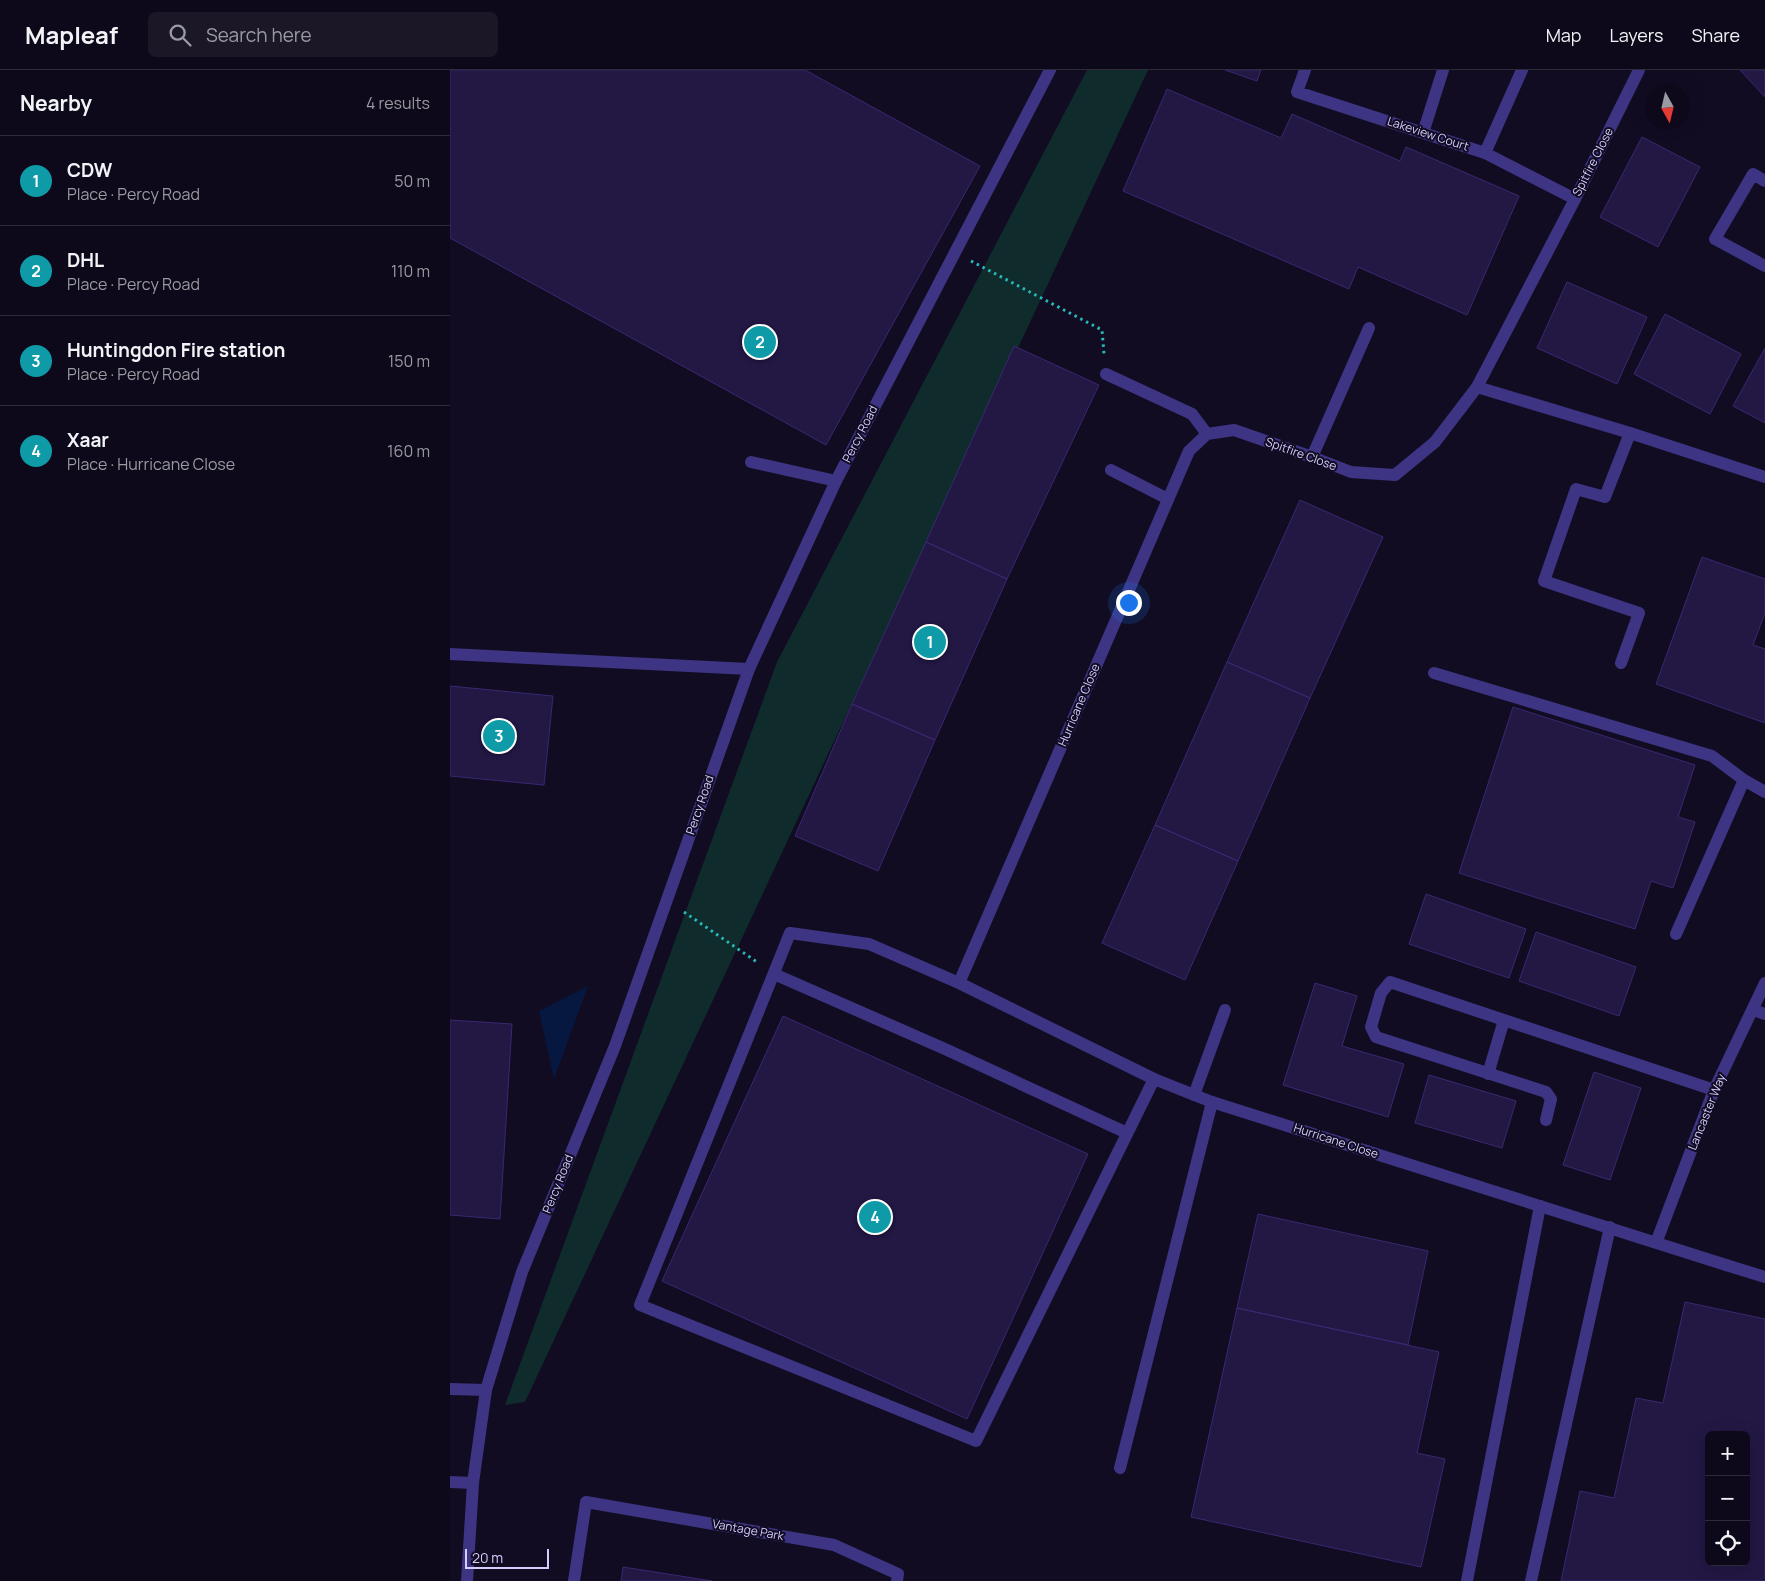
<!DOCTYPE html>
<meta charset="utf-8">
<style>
:root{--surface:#0d091a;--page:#1b1727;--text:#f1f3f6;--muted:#9a9aa2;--line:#2d2a39;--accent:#00d0f8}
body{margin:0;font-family:Manrope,sans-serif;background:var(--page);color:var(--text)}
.controls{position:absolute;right:15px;bottom:15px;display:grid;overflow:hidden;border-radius:8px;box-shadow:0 5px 20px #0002}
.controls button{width:45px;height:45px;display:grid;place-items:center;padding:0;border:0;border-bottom:1px solid var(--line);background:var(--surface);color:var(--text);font:25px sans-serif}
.compass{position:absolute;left:1195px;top:15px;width:45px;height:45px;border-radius:50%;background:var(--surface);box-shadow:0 5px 20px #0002;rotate:172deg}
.scale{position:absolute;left:15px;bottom:12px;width:84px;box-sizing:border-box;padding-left:5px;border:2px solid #d6cdff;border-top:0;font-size:14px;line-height:18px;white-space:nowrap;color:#d6cdff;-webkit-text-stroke:4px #110c22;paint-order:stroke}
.you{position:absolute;left:678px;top:532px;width:18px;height:18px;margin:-12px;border:4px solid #fff;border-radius:50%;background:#1a73e8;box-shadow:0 0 0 8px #1a73e833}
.badge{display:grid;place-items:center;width:32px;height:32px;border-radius:50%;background:var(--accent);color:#fff;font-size:16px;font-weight:700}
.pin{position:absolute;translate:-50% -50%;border:2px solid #fff;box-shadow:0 1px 5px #0006}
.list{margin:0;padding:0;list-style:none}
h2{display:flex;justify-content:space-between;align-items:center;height:65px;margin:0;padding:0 20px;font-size:21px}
h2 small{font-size:16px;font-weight:400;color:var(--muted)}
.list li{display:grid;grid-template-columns:32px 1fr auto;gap:15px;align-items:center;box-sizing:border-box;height:90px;padding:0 20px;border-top:1px solid var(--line)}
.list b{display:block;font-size:19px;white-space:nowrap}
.list p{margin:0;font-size:16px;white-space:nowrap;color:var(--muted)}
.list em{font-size:16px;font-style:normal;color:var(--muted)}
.icon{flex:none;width:28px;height:28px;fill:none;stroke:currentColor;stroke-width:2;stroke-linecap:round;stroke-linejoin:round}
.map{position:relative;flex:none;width:1315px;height:1511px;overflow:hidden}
header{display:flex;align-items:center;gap:30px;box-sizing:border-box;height:70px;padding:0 25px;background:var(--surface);border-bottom:1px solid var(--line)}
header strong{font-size:24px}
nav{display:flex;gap:28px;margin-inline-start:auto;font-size:18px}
.search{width:350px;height:45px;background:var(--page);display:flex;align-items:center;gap:12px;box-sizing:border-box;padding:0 18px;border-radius:8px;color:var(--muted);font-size:19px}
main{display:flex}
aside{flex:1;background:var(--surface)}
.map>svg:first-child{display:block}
</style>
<header>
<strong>Mapleaf</strong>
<div class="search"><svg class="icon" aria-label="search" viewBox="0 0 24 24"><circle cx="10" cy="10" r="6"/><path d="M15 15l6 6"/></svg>Search here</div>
<nav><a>Map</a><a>Layers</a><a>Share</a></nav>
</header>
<main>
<aside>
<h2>Nearby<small>4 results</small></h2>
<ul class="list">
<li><span class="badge" style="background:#0f9aa8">1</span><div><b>CDW</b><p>Place · Percy Road</p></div><em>50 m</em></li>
<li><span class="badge" style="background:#0f9aa8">2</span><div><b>DHL</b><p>Place · Percy Road</p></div><em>110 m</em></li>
<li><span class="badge" style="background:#0f9aa8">3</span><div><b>Huntingdon Fire station</b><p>Place · Percy Road</p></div><em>150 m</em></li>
<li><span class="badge" style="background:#0f9aa8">4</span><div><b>Xaar</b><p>Place · Hurricane Close</p></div><em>160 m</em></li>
</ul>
</aside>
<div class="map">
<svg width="1315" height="1511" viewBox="0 0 1315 1511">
<rect width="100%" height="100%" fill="#110c22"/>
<path fill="#0f2b2c" d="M637,0H698L75,1332L55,1335L327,592Z"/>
<path fill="#071840" d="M138,916L104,1009L89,941Z"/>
<path fill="#231744" stroke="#3b2871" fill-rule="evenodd" d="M0,0H355L530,96L376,375L0,168Z
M775,0H811L807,11Z
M1290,0H1315V27Z
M717,19L831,68L842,44L950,91L956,77L1069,126L1017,245L908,197L899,219L673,121Z
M1192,67L1250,97L1208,177L1150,147Z
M1117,212L1197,247L1167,314L1087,278Z
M1215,244L1291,284L1260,344L1184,304Z
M564,276L649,315L557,509L476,472Z
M1315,278V353L1283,336Z
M850,430L933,467L860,628L777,592Z
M476,472L557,509L485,670L402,634Z
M1252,487L1315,509V543L1303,575L1315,579V653L1206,614Z
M777,592L860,628L788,791L705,755Z
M0,616L103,626L94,715L0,706Z
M402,634L485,670L428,801L345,766Z
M1063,637L1245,695L1228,747L1245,752L1223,818L1201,811L1185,859L1009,803Z
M705,755L788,791L735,910L652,873Z
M976,824L1076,859L1059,908L959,874Z
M1086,862L1186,897L1169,946L1069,911Z
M865,913L907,926L892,976L954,994L938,1047L833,1015Z
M333,946L638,1084L517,1349L212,1211Z
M0,950L62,954L50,1149L0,1145Z
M1144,1002L1191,1018L1160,1110L1113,1095Z
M979,1005L1066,1031L1052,1078L965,1053Z
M808,1144L978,1181L958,1275L787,1238Z
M1235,1232L1315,1249V1511H1111L1130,1421L1164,1428L1186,1328L1213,1333ZM1259,1365H1296V1492H1259Z
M787,1238L989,1282L967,1383L995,1389L971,1497L741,1447Z
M173,1497L262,1511H171Z"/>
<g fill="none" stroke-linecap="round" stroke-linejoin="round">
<path stroke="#28b8b8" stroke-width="3" stroke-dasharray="2.5 4" stroke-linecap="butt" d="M521,191L652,260L654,284
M234,842L307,892"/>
<path stroke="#3d3583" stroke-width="12" d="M855,0L847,22L1035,83L1125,129
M973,63L993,0
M1035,83L1072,0
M1315,111L1303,104L1265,169L1315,196
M862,387L919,258
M301,392L386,411
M661,400L718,429
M0,584L299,599
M1171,593L1189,543L1094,511L1126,419L1155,427L1180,363
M984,603L1262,686L1294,710
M340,863L190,1235L526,1371L704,1009
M1226,864L1294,710L1315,722
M324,904L495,979L677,1063
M1303,940L1315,944
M1038,1004L1054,950
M744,1025L775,940
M1096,1050L1101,1029L1096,1022L926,967L921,957L931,923L940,912L1264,1020
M1276,1195L1315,1207
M0,1319L36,1320
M670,1398L762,1032
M0,1412L23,1413
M124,1511L136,1432L384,1475L448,1504L447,1511
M1017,1511L1090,1136
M1081,1511L1160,1157"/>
<path stroke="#3d3583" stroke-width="12" d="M656,304L742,344L757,364L784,360L862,387L901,402L945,405L985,372L1027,317L1180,363L1315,407
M1027,317L1125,129L1189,0
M340,863L419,874L509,913L704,1009L762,1032L1276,1195
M509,913L739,381L757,364
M1206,1173L1264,1020L1315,913
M17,1511L23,1413L36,1320L72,1202L165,976L299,599L386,411L600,0"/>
</g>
<g text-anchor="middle" stroke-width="4" stroke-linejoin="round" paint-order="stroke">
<g font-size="12" fill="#d6cdff" stroke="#110c22">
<text transform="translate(978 64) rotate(18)" y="4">Lakeview Court</text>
<text transform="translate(1143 92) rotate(-63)" y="4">Spitfire Close</text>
<text transform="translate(410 364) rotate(-63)" y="4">Percy Road</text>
<text transform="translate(851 384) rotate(20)" y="4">Spitfire Close</text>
<text transform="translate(629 635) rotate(-67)" y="4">Hurricane Close</text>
<text transform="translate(250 735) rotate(-71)" y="4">Percy Road</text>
<text transform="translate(1257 1042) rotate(-68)" y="4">Lancaster Way</text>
<text transform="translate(886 1071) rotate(18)" y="4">Hurricane Close</text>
<text transform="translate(108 1114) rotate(-68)" y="4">Percy Road</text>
<text transform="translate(298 1460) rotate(10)" y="4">Vantage Park</text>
</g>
</g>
</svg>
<div class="controls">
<button>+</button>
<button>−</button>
<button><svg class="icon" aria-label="locate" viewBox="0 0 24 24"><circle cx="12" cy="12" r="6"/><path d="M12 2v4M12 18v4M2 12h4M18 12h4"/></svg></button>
</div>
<svg class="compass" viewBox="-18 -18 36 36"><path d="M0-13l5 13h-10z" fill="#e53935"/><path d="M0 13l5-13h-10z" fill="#9a9aa2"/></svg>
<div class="scale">20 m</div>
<div class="you"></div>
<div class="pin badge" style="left:480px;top:572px;background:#0f9aa8">1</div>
<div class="pin badge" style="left:310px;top:272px;background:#0f9aa8">2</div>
<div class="pin badge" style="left:49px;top:666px;background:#0f9aa8">3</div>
<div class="pin badge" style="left:425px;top:1147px;background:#0f9aa8">4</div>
</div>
</main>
